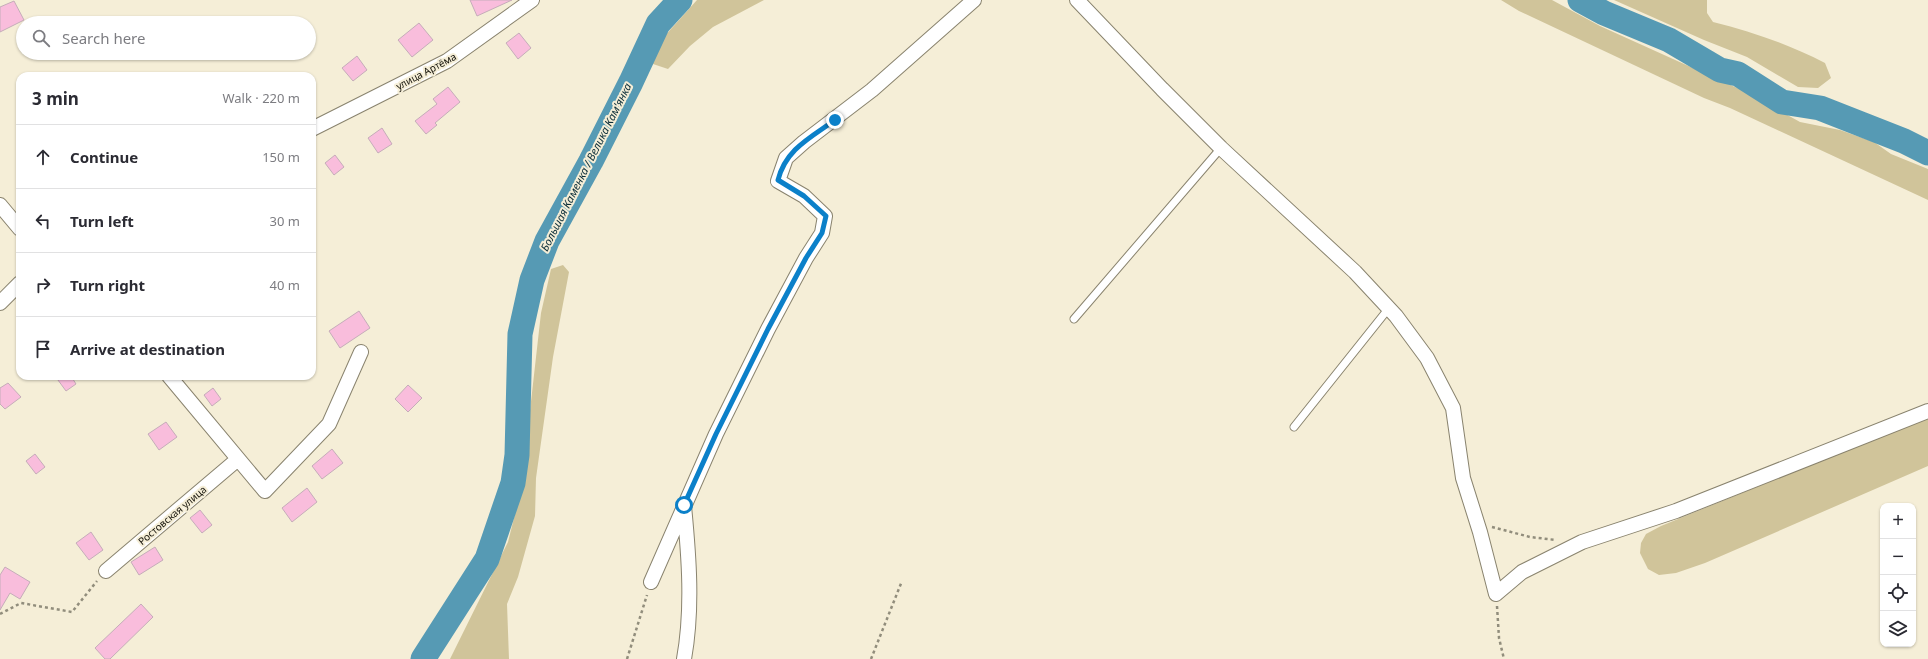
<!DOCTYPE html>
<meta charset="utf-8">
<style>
:root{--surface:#fff;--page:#f2f2f3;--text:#2b2b33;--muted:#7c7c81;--line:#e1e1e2}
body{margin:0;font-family:"Noto Sans",sans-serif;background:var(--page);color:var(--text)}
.controls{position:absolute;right:12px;bottom:12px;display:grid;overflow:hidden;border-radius:8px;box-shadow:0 1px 3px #0004}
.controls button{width:36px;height:36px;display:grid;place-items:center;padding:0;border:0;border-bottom:1px solid var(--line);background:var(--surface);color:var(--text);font:20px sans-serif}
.stop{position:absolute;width:12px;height:12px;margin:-9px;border:3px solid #0b80c9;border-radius:50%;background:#fff}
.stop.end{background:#0b80c9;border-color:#fff;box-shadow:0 1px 4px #0008}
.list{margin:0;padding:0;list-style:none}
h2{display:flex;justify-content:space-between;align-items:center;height:52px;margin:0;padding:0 16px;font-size:17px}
h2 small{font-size:13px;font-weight:400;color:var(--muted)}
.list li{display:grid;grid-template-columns:26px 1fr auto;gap:12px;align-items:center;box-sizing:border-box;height:64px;padding:0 16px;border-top:1px solid var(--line)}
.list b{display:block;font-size:15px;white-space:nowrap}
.list em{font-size:13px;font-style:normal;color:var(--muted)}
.icon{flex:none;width:22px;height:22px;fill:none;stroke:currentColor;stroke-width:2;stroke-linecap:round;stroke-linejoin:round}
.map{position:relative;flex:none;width:1928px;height:659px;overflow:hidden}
.search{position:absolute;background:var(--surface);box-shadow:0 1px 3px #0004;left:16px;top:16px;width:300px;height:44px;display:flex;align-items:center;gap:10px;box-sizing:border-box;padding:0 14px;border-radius:22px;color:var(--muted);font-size:15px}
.panel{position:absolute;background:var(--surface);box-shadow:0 1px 3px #0004;left:16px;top:72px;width:300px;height:308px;border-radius:12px}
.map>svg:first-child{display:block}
</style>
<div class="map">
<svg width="1928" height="659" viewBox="0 0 1928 659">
<rect width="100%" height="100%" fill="#f5eed7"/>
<path fill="#d0c49a" d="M697,0H764L713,27L690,46L668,69L653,64V49Z
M1501,0H1552L1600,26L1746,92L1800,122L1840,130L1874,142L1891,154L1928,169V200L1730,108L1704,98L1519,11Z
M1614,0H1707V13L1713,22C1753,32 1788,44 1825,63L1831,78L1818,88L1798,87L1747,57L1704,40Z
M563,265L569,272L553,357L536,478L535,516L518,577L507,604L509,659H450L508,542L521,490L541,313L551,269Z
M1928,417V466L1705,563L1676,573L1659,575L1648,569L1640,553L1641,543L1646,534L1661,526Z"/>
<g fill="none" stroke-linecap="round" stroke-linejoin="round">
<path stroke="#569ab4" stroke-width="25" d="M1580,0L1604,13L1669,40L1720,70L1738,74L1782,102L1820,108L1904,141L1928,153
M423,659L487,559L513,483L517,455L520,334L532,280L547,241L591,161L631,82L658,24L680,0"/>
</g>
<path fill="#f9bddc" stroke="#c5adb9" d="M470,0H512L477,16Z
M14,1L24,20L0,32V7Z
M419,23L433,40L412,57L398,40Z
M519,33L531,48L518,59L506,43Z
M357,56L367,70L353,81L342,68Z
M448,87L460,102L435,123L437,125L426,134L415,121L437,104L433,99Z
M382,128L392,144L378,153L368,138Z
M335,155L344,167L334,175L325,163Z
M359,311L370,328L340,348L329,331Z
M55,376H71L76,384L66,391Z
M8,383L21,397L5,409L0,404V388Z
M408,385L422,398L408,412L395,399Z
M213,388L221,399L212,406L204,395Z
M166,422L177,437L159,450L148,434Z
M332,449L343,463L322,479L312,466Z
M35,454L45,467L36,474L26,461Z
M307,488L317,502L292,522L282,508Z
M200,510L212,525L202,533L190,518Z
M91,532L103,550L89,560L76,543Z
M155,547L163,560L139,575L131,562Z
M5,567L30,582L20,599L10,593L0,610V575Z
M141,604L153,617L110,659H105L95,648Z"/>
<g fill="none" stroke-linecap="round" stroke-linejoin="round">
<g stroke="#89836e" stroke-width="9">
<path id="service" d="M1074,319L1221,148
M1294,427L1389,308"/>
</g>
<g stroke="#89836e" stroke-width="16">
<path id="minor" d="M1077,0L1162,89L1221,148L1355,272L1396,316L1427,358L1453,408L1463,478L1480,532L1496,594L1522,572L1582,542L1676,511L1928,411
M312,129L447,61L532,0
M0,205L20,229
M0,303L20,283
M169,376L265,491L329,424L361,352
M106,571L238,459
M651,582L716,434L768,329L806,258L822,233L825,216L804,196L778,181L786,158L804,142L872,90L974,0
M684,659C693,609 689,557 684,506"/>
</g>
<path stroke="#918d7c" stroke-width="2.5" stroke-dasharray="3 3" stroke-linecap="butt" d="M1492,527L1530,537L1556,540
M1497,606L1499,638L1504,659
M0,614L21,603L72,612L97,581
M627,659L647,595
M871,659L902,581"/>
<use href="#service" stroke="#fff" stroke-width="7"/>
<use href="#minor" stroke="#fff" stroke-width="14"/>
</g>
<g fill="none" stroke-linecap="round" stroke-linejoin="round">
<path stroke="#0b80c9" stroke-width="5" d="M684,505L716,434L768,329L806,258L822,233L826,216L804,196L778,180C786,149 810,138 835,120"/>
</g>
<g text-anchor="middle" stroke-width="4" stroke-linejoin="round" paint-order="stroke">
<g font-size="10" fill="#131109" stroke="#f5eed7">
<text transform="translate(426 71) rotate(-28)" y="4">улица Артёма</text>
<text transform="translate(172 515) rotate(-40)" y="4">Ростовская улица</text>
</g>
<g font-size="11" font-style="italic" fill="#0c2e39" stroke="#f5eed7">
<text transform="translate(586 167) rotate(-63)" y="4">Большая Каменка / Велика Кам'янка</text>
</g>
</g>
</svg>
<div class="controls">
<button>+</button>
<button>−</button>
<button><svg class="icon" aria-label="locate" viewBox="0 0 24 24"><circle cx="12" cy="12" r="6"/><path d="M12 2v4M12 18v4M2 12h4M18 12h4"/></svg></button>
<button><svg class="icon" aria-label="layers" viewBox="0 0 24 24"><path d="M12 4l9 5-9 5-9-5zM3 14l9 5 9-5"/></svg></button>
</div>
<div class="stop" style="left:684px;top:505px"></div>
<div class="stop end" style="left:835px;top:120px"></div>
<div class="search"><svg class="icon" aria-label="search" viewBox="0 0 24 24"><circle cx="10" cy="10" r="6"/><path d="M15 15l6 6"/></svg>Search here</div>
<section class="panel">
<h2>3 min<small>Walk · 220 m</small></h2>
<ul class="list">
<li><svg class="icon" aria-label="ahead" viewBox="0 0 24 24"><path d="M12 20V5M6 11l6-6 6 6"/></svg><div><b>Continue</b></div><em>150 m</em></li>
<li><svg class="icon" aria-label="left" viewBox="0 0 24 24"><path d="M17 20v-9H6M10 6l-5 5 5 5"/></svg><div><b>Turn left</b></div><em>30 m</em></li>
<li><svg class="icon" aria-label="right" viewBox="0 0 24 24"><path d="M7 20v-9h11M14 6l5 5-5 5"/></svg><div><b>Turn right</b></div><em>40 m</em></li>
<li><svg class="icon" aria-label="arrive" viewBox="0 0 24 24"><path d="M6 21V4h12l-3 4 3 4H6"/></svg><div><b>Arrive at destination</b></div></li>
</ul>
</section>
</div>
